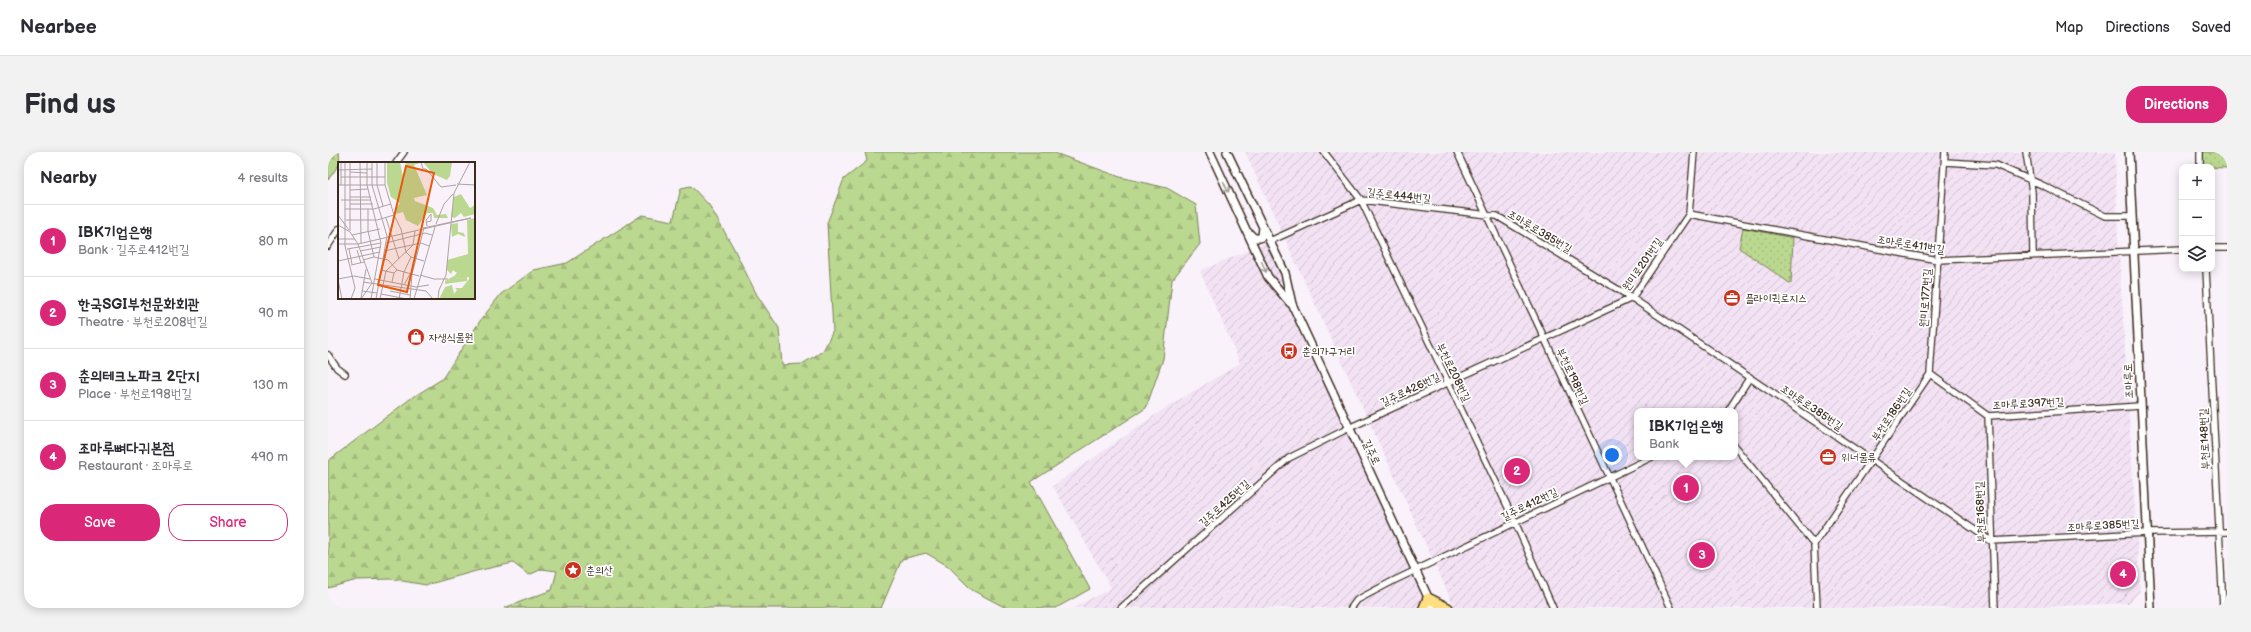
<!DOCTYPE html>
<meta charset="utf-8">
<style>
:root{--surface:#fff;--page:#f2f2f3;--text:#2b2b33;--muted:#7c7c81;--line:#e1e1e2;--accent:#db2777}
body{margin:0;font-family:"Balsamiq Sans","Poor Story",sans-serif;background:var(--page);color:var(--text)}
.controls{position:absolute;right:12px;top:12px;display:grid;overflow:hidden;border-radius:8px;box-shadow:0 2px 10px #0003}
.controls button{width:36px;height:36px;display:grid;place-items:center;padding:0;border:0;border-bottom:1px solid var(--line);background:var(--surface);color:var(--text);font:20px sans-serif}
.you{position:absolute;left:1284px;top:303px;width:14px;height:14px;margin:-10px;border:3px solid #fff;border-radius:50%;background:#1a73e8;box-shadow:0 0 0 6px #1a73e833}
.badge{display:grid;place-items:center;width:26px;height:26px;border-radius:50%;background:var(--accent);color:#fff;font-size:13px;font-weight:700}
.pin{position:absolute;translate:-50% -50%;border:2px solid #fff;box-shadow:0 1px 4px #0006}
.popup{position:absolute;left:1306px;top:256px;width:104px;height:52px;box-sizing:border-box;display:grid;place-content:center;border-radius:8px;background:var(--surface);filter:drop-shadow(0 1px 3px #0005);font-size:13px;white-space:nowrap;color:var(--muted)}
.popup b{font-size:15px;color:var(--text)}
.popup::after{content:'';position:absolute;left:50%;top:100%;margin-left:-8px;border:8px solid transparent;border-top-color:var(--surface)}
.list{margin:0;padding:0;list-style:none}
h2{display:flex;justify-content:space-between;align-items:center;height:52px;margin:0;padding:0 16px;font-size:17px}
h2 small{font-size:13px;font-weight:400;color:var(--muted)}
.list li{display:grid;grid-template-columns:26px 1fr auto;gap:12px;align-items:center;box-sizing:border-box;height:72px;padding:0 16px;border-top:1px solid var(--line)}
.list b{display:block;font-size:15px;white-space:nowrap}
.list p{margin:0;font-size:13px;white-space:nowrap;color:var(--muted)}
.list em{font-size:13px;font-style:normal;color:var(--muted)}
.actions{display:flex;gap:8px;padding:12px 16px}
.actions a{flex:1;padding:9px 0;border:1px solid var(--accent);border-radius:16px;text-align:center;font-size:14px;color:var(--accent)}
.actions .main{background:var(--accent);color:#fff}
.icon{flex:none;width:22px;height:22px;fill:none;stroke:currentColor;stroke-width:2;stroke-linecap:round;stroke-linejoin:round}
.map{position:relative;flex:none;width:1899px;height:456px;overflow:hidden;border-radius:16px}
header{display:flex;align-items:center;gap:24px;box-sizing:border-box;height:56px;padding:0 20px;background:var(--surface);border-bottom:1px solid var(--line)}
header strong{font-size:19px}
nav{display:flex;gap:22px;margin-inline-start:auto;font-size:14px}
.intro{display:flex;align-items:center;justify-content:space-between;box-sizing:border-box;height:96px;padding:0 24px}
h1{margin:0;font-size:28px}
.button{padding:10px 18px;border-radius:16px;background:var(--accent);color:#fff;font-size:14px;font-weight:700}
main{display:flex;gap:24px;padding:0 24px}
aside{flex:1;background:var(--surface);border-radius:16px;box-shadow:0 2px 10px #0003}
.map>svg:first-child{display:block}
</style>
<header>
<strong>Nearbee</strong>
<nav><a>Map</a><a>Directions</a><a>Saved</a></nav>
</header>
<div class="intro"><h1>Find us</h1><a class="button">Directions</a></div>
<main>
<aside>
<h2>Nearby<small>4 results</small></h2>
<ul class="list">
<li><span class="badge">1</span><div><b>IBK기업은행</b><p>Bank · 길주로412번길</p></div><em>80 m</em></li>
<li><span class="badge">2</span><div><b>한국SGI부천문화회관</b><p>Theatre · 부천로208번길</p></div><em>90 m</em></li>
<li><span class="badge">3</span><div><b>춘의테크노파크 2단지</b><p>Place · 부천로198번길</p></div><em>130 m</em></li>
<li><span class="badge">4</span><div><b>조마루뼈다귀본점</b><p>Restaurant · 조마루로</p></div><em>490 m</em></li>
</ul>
<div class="actions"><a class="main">Save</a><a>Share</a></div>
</aside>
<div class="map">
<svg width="1899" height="456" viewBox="0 0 1899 456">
<defs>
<pattern id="industrial-furrows" width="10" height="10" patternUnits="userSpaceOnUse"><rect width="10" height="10" fill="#f2e2f4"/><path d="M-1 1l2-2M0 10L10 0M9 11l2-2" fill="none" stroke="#d0c2d1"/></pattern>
<pattern id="forest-firs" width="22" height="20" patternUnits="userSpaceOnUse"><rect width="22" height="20" fill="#bbd890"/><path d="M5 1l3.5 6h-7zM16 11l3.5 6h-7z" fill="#a2ba7c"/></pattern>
<pattern id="park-dots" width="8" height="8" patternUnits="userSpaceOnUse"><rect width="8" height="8" fill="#bbd890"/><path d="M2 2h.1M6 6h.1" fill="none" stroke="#a2ba7c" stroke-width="1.8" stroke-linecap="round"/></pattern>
</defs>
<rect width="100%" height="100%" fill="#f9f2fa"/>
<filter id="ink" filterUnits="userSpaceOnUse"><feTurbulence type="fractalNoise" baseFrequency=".025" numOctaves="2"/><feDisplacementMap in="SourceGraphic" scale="8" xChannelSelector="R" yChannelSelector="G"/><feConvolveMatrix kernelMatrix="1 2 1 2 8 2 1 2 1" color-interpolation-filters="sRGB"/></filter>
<g filter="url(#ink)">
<path fill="url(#industrial-furrows)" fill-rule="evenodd" d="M917,0H1787L1790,87L1812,439L1801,451L1695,456H1127ZM1309,259H1407V305H1309Z
M942,89L1105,456H745L783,436L725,334L836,257L912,211L872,119Z"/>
<path fill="url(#forest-firs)" stroke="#7b8157" d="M0,0H11L12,11L0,28Z
M537,0H724L792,25L839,36L868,53L872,92L844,128L835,207L818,256L703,330L762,437L728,456H678L644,438L620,414L598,401L574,407L553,456H176L224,438L229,419L214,417L201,423L185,411L148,419L98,433L63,427L29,428L0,436V309L82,247L114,227L152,169L173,142L206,118L239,111L314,63L345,69L353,36L363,34L381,53L404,93L429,143L451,176L454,213L474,212L495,199L505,179L499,71L516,27L539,9Z"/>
<path fill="url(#park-dots)" stroke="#7b8157" d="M1872,0H1899V16L1872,15Z
M1415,76L1465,86L1463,132L1411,96Z"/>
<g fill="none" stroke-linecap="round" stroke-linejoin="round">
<g stroke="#3b2a1e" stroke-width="8">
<path id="minor" d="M996,0L1033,48L1187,370L1225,456
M1129,0L1343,456
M1698,0L1704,40L1705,103
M1872,0V15
M1617,10L1668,13L1714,33L1777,64H1804
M68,11L76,0
M1361,62L1610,108L1854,97
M942,89L1033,48L1169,64L1304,146L1663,389L1819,381L1899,380
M0,94L11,77
M1884,96H1899
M1878,117L1895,456
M0,203L9,216L17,222
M1602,222L1660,264L1812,254
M1602,222L1617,0
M1400,259L1422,225
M1660,264L1667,456
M1407,295L1486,392
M793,456L961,306L1021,276L1304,146L1361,62L1366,0
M1023,456L1029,448L1065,429L1324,305
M1489,456L1486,392L1602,222"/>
</g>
<g stroke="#3b2a1e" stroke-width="10">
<path id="tertiary" d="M882,0L940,125L962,151
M899,0L957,121L964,152L1105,456
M1801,0L1823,456
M921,81L926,86H932L934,84L935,75"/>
</g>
<g stroke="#3b2a1e" stroke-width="12">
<path id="primary" d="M1096,456L1100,446L1120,456"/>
</g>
<use href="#minor" stroke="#fff" stroke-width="5.5"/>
<use href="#tertiary" stroke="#fff" stroke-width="7"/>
<use href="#primary" stroke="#ffdf80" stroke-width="9"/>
</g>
<defs><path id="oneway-shaft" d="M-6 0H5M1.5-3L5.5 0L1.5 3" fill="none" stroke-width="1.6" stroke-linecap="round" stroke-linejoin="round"/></defs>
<g stroke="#a79f9a">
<use href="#oneway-shaft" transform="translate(898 35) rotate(65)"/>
<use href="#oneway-shaft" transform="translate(936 115) rotate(66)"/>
</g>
</g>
<defs>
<g id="office-disc" transform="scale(0.9)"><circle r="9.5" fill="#c8321e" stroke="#fff"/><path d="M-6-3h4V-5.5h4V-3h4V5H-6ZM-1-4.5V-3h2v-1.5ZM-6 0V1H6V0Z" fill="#fff"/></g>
<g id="shop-disc" transform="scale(0.9)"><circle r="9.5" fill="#c8321e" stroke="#fff"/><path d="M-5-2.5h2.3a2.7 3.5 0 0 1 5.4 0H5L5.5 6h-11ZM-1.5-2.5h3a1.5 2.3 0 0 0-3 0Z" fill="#fff"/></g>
<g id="bus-disc" transform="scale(0.9)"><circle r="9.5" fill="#c8321e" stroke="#fff"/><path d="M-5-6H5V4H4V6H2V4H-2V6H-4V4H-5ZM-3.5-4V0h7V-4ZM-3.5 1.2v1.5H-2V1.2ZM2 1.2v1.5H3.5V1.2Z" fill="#fff"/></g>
<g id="sight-disc" transform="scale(0.9)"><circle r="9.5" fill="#c8321e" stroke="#fff"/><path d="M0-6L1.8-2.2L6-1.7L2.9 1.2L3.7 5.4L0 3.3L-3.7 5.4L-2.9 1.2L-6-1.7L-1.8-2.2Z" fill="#fff"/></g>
</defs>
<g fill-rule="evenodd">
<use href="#office-disc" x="1404" y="146"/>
<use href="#shop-disc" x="88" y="185"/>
<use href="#bus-disc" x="961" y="199"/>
<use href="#office-disc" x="1500" y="305"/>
<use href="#sight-disc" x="245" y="418"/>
</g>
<g text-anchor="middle" stroke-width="3.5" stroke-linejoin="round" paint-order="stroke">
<g font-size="11" fill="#3b2a1e" stroke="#fff">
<text transform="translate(1071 43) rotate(6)" y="4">길주로444번길</text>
<text transform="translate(1212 79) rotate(31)" y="4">조마루로385번길</text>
<text transform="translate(1583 92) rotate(9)" y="4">조마루로411번길</text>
<text transform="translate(1314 112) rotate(-55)" y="4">원미로201번길</text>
<text transform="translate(1597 146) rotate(-86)" y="4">원미로177번길</text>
<text transform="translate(1126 220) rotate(64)" y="4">부천로208번길</text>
<text transform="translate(1245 224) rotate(65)" y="4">부천로198번길</text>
<text transform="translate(1800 229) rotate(-92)" y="4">조마루로</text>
<text transform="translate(1082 237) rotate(-25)" y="4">길주로426번길</text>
<text transform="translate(1700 251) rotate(-3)" y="4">조마루로397번길</text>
<text transform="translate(1484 255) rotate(34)" y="4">조마루로385번길</text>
<text transform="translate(1563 262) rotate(-56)" y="4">부천로186번길</text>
<text transform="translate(1876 287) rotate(-92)" y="4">부천로148번길</text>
<text transform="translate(1044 300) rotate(65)" y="4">길주로</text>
<text transform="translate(896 351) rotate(-42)" y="4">길주로425번길</text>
<text transform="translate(1201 352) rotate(-26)" y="4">길주로412번길</text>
<text transform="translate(1652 360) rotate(-92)" y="4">부천로168번길</text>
<text transform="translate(1775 373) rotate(-3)" y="4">조마루로385번길</text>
</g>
<g font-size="11" fill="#3b2a1e" stroke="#fff" text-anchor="start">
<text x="1417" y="150">플라이퀵로지스</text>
<text x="101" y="189">자생식물원</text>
<text x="974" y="203">춘의가구거리</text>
<text x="1513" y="309">위너물류</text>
<text x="258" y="422">춘의산</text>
</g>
</g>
<g transform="translate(10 10)">
<rect width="137" height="137" fill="#f9f2fa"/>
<path d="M49,0H62L66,19L68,0H114L112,14L109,18L95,12L85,0L76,3L89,33L76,36L77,39L95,46L99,53L108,52L110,56H96L95,51H89L80,64L68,58L65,50L58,52L57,48L62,41L53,35L49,21ZM137,31V52L126,55L123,51L117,56L113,55L116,35L123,32L132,46L137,43ZM137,56V137H101L107,125L114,123L116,132L119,128L117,126H124L131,117V115L121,117L116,114L119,111L115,108L113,112L109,108V98L130,92L129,58Z" fill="#bbd890"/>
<path d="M120,61V70L126,71L127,75L120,72L114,75L113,62ZM116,114L121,117L129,115V119L107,122V119Z" fill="#bbd890"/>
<path fill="none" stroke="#ada2a2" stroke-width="1" d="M7,0V84L17,126L13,137M22,0L23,81M29,0V23L43,81L33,137M34,0V23L49,74L38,137M39,0V23L45,44M47,0V23L56,53L63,67L68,90L73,95L86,99M83,0L85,7H88L103,25L118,23M0,8L34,7M12,10L29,11M3,15H47M119,22L137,23M0,23H47M3,23V0M12,28L30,27M12,35H33M3,38H33M12,42H35M7,47H36L53,42M30,47V69L36,95M0,53L11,68M48,56L61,97M8,58H39L56,53M89,60L93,59V52L89,57L88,58L89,64M98,62L106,42L115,32M0,63L12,70L20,82L34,121L23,137M85,66L133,56M12,69V0M14,73L42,67M0,77H17M48,81L87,71L94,73M0,82H20L133,56M21,85L43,81M9,87L21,85M11,87L14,102M19,88L23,101M22,89L43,85M46,89L83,81L91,84M25,98L36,95L50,98L59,108M0,99L42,90M13,103L26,100M43,108L56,111M59,108L81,114M82,113L96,117H110M0,117L16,114L32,117M37,117L78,125M0,118L4,137M25,120L88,129L95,137M54,120L56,111L59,108M66,123L72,112M78,125L91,123M24,129L39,131M52,129L72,133M43,132L69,137M23,136L28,107M42,137L48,109L75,83L77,69M61,137L66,110L73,95M72,137L74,112L86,66M76,137L97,65M100,137L101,128L108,113L116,31L132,0"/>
<path fill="#e8590c" fill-opacity="0.15" stroke="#e8590c" stroke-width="2" d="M68,4L96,11L69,130L40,123Z"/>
<rect width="137" height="137" fill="none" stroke="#3b2a1e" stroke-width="2"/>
</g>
</svg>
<div class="controls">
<button>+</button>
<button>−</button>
<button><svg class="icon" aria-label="layers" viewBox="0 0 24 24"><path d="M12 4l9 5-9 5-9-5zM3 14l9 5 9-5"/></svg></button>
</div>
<div class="you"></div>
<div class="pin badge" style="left:1358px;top:336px">1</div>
<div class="popup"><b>IBK기업은행</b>Bank</div>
<div class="pin badge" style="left:1189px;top:319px">2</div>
<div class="pin badge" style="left:1374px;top:403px">3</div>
<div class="pin badge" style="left:1795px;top:422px">4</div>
</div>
</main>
